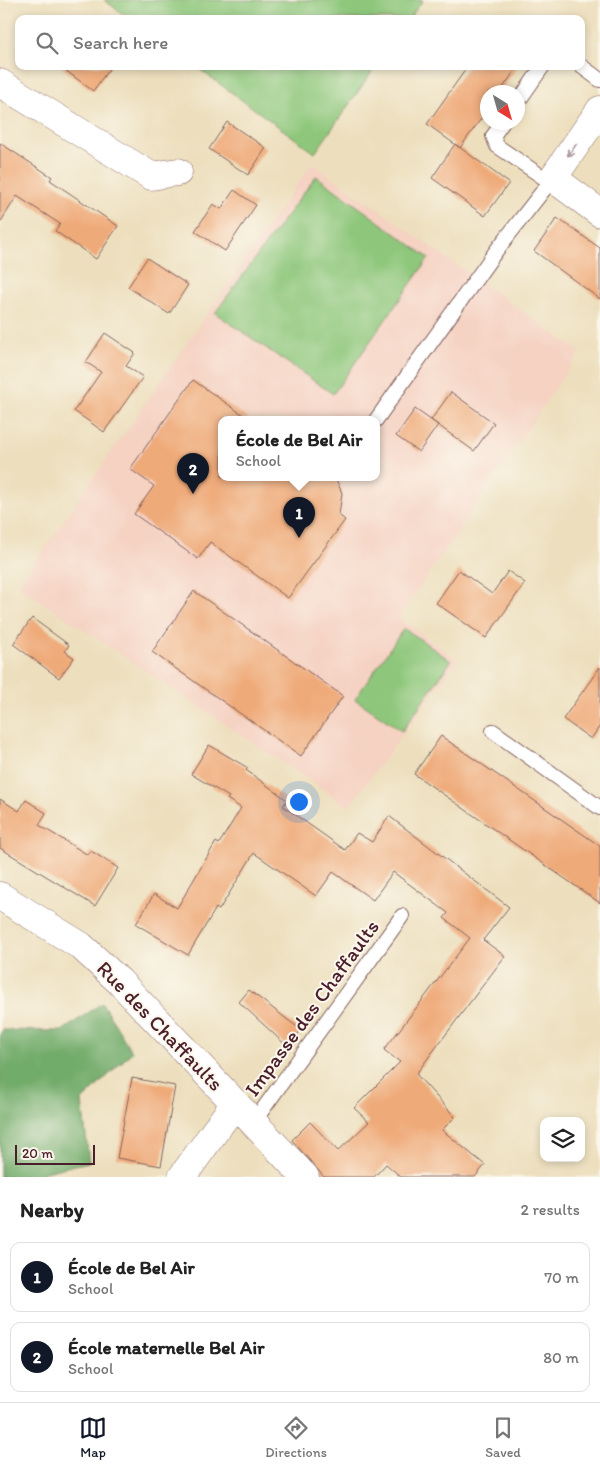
<!DOCTYPE html>
<meta charset="utf-8">
<style>
:root{--surface:#fff;--page:#f6f6f6;--text:#222;--muted:#767676;--line:#e0e0e0;--accent:#111827}
body{margin:0;font-family:Itim,sans-serif;background:var(--page);color:var(--text)}
.controls{position:absolute;right:15px;bottom:15px;display:grid;overflow:hidden;border-radius:10px;box-shadow:0 2px 8px #0003}
.controls button{width:45px;height:45px;display:grid;place-items:center;padding:0;border:0;border-bottom:1px solid var(--line);background:var(--surface);color:var(--text);font:25px sans-serif}
.compass{position:absolute;left:480px;top:85px;width:45px;height:45px;border-radius:50%;background:var(--surface);box-shadow:0 2px 8px #0003;rotate:143deg}
.scale{position:absolute;left:15px;bottom:12px;width:80px;box-sizing:border-box;padding-left:5px;border:2px solid #4a1f2b;border-top:0;font-size:14px;line-height:18px;white-space:nowrap;color:#4a1f2b;-webkit-text-stroke:4px #fbf7ec;paint-order:stroke}
.you{position:absolute;left:298px;top:801px;width:18px;height:18px;margin:-12px;border:4px solid #fff;border-radius:50%;background:#1a73e8;box-shadow:0 0 0 8px #1a73e833}
.badge{display:grid;place-items:center;width:32px;height:32px;border-radius:50%;background:var(--accent);color:#fff;font-size:16px;font-weight:700}
.pin{position:absolute;translate:-50% -41px;filter:drop-shadow(0 1px 2px #0008)}
.pin::after{content:'';position:absolute;top:26px;width:18px;height:15px;background:inherit;clip-path:polygon(0 0,100% 0,50% 100%)}
.popup{position:absolute;left:218px;top:416px;width:162px;height:65px;box-sizing:border-box;display:grid;place-content:center;border-radius:10px;background:var(--surface);filter:drop-shadow(0 1px 4px #0005);font-size:16px;white-space:nowrap;color:var(--muted)}
.popup b{font-size:19px;color:var(--text)}
.popup::after{content:'';position:absolute;left:50%;top:100%;margin-left:-10px;border:10px solid transparent;border-top-color:var(--surface)}
.list{margin:0;padding:0;list-style:none}
h2{display:flex;justify-content:space-between;align-items:center;height:65px;margin:0;padding:0 20px;font-size:21px}
h2 small{font-size:16px;font-weight:400;color:var(--muted)}
.list li{display:grid;grid-template-columns:32px 1fr auto;gap:15px;align-items:center;box-sizing:border-box;height:70px;margin:0 10px 10px;padding:0 10px;border:1px solid var(--line);border-radius:10px}
.list b{display:block;font-size:19px;white-space:nowrap}
.list p{margin:0;font-size:16px;white-space:nowrap;color:var(--muted)}
.list em{font-size:16px;font-style:normal;color:var(--muted)}
.icon{flex:none;width:28px;height:28px;fill:none;stroke:currentColor;stroke-width:2;stroke-linecap:round;stroke-linejoin:round}
.map{position:relative;flex:none;width:600px;height:1177px;overflow:hidden}
.search{position:absolute;background:var(--surface);box-shadow:0 2px 8px #0003;left:15px;right:15px;top:15px;height:55px;display:flex;align-items:center;gap:12px;box-sizing:border-box;padding:0 18px;border-radius:10px;color:var(--muted);font-size:19px}
.sheet{height:225px;background:var(--surface)}
nav{display:flex;justify-content:space-around;align-items:center;box-sizing:border-box;height:70px;border-top:1px solid var(--line);background:var(--surface);font-size:14px;color:var(--muted)}
nav a{display:grid;justify-items:center;gap:2px}
nav .on{color:var(--accent)}
.map>svg:first-child{display:block}
</style>
<div class="map">
<svg width="600" height="1177" viewBox="0 0 600 1177">
<rect width="100%" height="100%" fill="#fbf7ec"/>
<filter id="ink" filterUnits="userSpaceOnUse"><feTurbulence type="fractalNoise" baseFrequency=".02" numOctaves="2"/><feDisplacementMap in="SourceGraphic" scale="10" xChannelSelector="R" yChannelSelector="G"/><feConvolveMatrix kernelMatrix="1 2 1 2 8 2 1 2 1" color-interpolation-filters="sRGB"/></filter>
<filter id="wash" filterUnits="userSpaceOnUse"><feTurbulence type="fractalNoise" baseFrequency=".0096" numOctaves="4" result="noise"/><feDisplacementMap in="SourceGraphic" scale="20" xChannelSelector="R" yChannelSelector="G"/><feGaussianBlur stdDeviation="1.12" result="paint"/><feColorMatrix in="noise" values="0 0 0 0 0 0 0 0 0 0 0 0 0 0 0 0 0 1.4 0 .05"/><feComposite in="paint" operator="in"/></filter>
<g filter="url(#wash)">
<rect width="100%" height="100%" fill="#eddfbd"/>
<path fill="#f5d2c2" fill-rule="evenodd" d="M312,163L580,352L399,618L458,660L349,807L18,586ZM222,419H376V477H222Z"/>
<path fill="#8ec77b" stroke="#6c7353" d="M104,0H423L409,19H130Z
M195,66H376L315,153Z
M316,176L429,258L333,394L215,313Z
M404,628L451,661L402,731L355,699Z"/>
<path fill="#72ac6b" stroke="#5e664b" d="M102,1003L132,1052L82,1101L89,1162L45,1172L40,1177H0V1034L3,1030L62,1031Z"/>
<g id="blocks">
<path fill="#efaa79" d="M60,66H111L93,91Z
M468,66H518L500,92H488V109L460,148L427,124Z
M227,122L266,148L248,175L209,149Z
M0,143L52,177L50,180L118,226L96,259L55,231L60,224L17,196L0,223Z
M455,144L509,183L485,216L432,178Z
M234,190L256,205L225,251L195,231L213,204L221,209Z
M557,218L600,248V299L534,251Z
M147,258L188,285L169,314L128,287Z
M105,333L135,353L126,366L143,377L104,432L74,411L101,372L86,362Z
M193,380L249,419H222V477H335L342,493L339,515L345,520L288,598L210,542L198,559L134,514L154,486L130,469Z
M451,392L494,423L474,451L431,420Z
M415,409L438,425L419,452L396,436Z
M459,570L492,594L508,571L525,583L486,638L436,603Z
M194,591L343,696L301,756L152,652Z
M32,618L69,645L65,651L74,658L59,678L13,644Z
M600,667V726L591,739L563,719Z
M441,736L600,846V903L414,774Z
M209,745L248,768L246,770L287,800L283,806L345,850L357,833L372,842L389,816L509,907L483,940L505,956L416,1074L455,1117L442,1130L485,1165L475,1177H401L386,1164L374,1177H324L292,1140L310,1122L338,1151L369,1122L354,1108L400,1062L384,1050L470,938L444,918L448,913L393,872L373,900L333,872L316,896L254,853L219,910L216,908L188,955L136,924L154,894L177,908L216,842L219,844L241,808L227,799L229,797L191,774Z
M0,799L19,811L26,800L46,813L39,825L88,855L91,851L118,868L95,906L0,848Z
M249,990L301,1030L288,1047L239,1002Z
M132,1078L175,1086L161,1166L117,1158Z"/>
</g>
</g>
<g filter="url(#ink)">
<use href="#blocks" fill-opacity="0" stroke="#83625e" stroke-width="1"/>
<g fill="none" stroke-linecap="round" stroke-linejoin="round">
<g stroke="#83625e" stroke-width="16">
<path id="service" d="M581,66L600,80
M518,102L543,66
M503,122L493,136L497,146L550,182
M376,420L496,251L553,178
M493,731L600,808
M253,1123L402,916"/>
</g>
<g stroke="#83625e" stroke-width="29">
<path id="minor" d="M0,83L151,176L178,172
M600,110L553,178L600,213
M0,896L81,946L119,981L305,1177
M182,1177L235,1103"/>
</g>
<use href="#service" stroke="#fff" stroke-width="14"/>
<use href="#minor" stroke="#fff" stroke-width="28"/>
</g>
<defs><path id="oneway-shaft" d="M-6 0H5M1.5-3L5.5 0L1.5 3" fill="none" stroke-width="1.6" stroke-linecap="round" stroke-linejoin="round" transform="scale(1.25)"/></defs>
<use stroke="#ae9aa0" href="#oneway-shaft" transform="translate(572 150) rotate(125)"/>
</g>
<g text-anchor="middle" stroke-width="4" stroke-linejoin="round" paint-order="stroke">
<g font-size="21" fill="#4a1f2b" stroke="#fbf7ec">
<text transform="translate(312 1008) rotate(-54)" y="7">Impasse des Chaffaults</text>
<text transform="translate(160 1026) rotate(46)" y="7">Rue des Chaffaults</text>
</g>
</g>
</svg>
<div class="controls">
<button><svg class="icon" aria-label="layers" viewBox="0 0 24 24"><path d="M12 4l9 5-9 5-9-5zM3 14l9 5 9-5"/></svg></button>
</div>
<svg class="compass" viewBox="-18 -18 36 36"><path d="M0-13l5 13h-10z" fill="#e53935"/><path d="M0 13l5-13h-10z" fill="#767676"/></svg>
<div class="scale">20 m</div>
<div class="you"></div>
<div class="pin badge" style="left:299px;top:538px">1</div>
<div class="popup"><b>École de Bel Air</b>School</div>
<div class="pin badge" style="left:193px;top:494px">2</div>
<div class="search"><svg class="icon" aria-label="search" viewBox="0 0 24 24"><circle cx="10" cy="10" r="6"/><path d="M15 15l6 6"/></svg>Search here</div>
</div>
<section class="sheet">
<h2>Nearby<small>2 results</small></h2>
<ul class="list">
<li><span class="badge">1</span><div><b>École de Bel Air</b><p>School</p></div><em>70 m</em></li>
<li><span class="badge">2</span><div><b>École maternelle Bel Air</b><p>School</p></div><em>80 m</em></li>
</ul>
</section>
<nav>
<a class="on"><svg class="icon" aria-label="map" viewBox="0 0 24 24"><path d="M3 6l6-2 6 2 6-2v14l-6 2-6-2-6 2zM9 4v14M15 6v14"/></svg>Map</a>
<a><svg class="icon" aria-label="directions" viewBox="0 0 24 24"><path d="M12 3l9 9-9 9-9-9zM9 14v-3h6M13 9l2 2-2 2"/></svg>Directions</a>
<a><svg class="icon" aria-label="saved" viewBox="0 0 24 24"><path d="M7 4h10v16l-5-4-5 4z"/></svg>Saved</a>
</nav>
